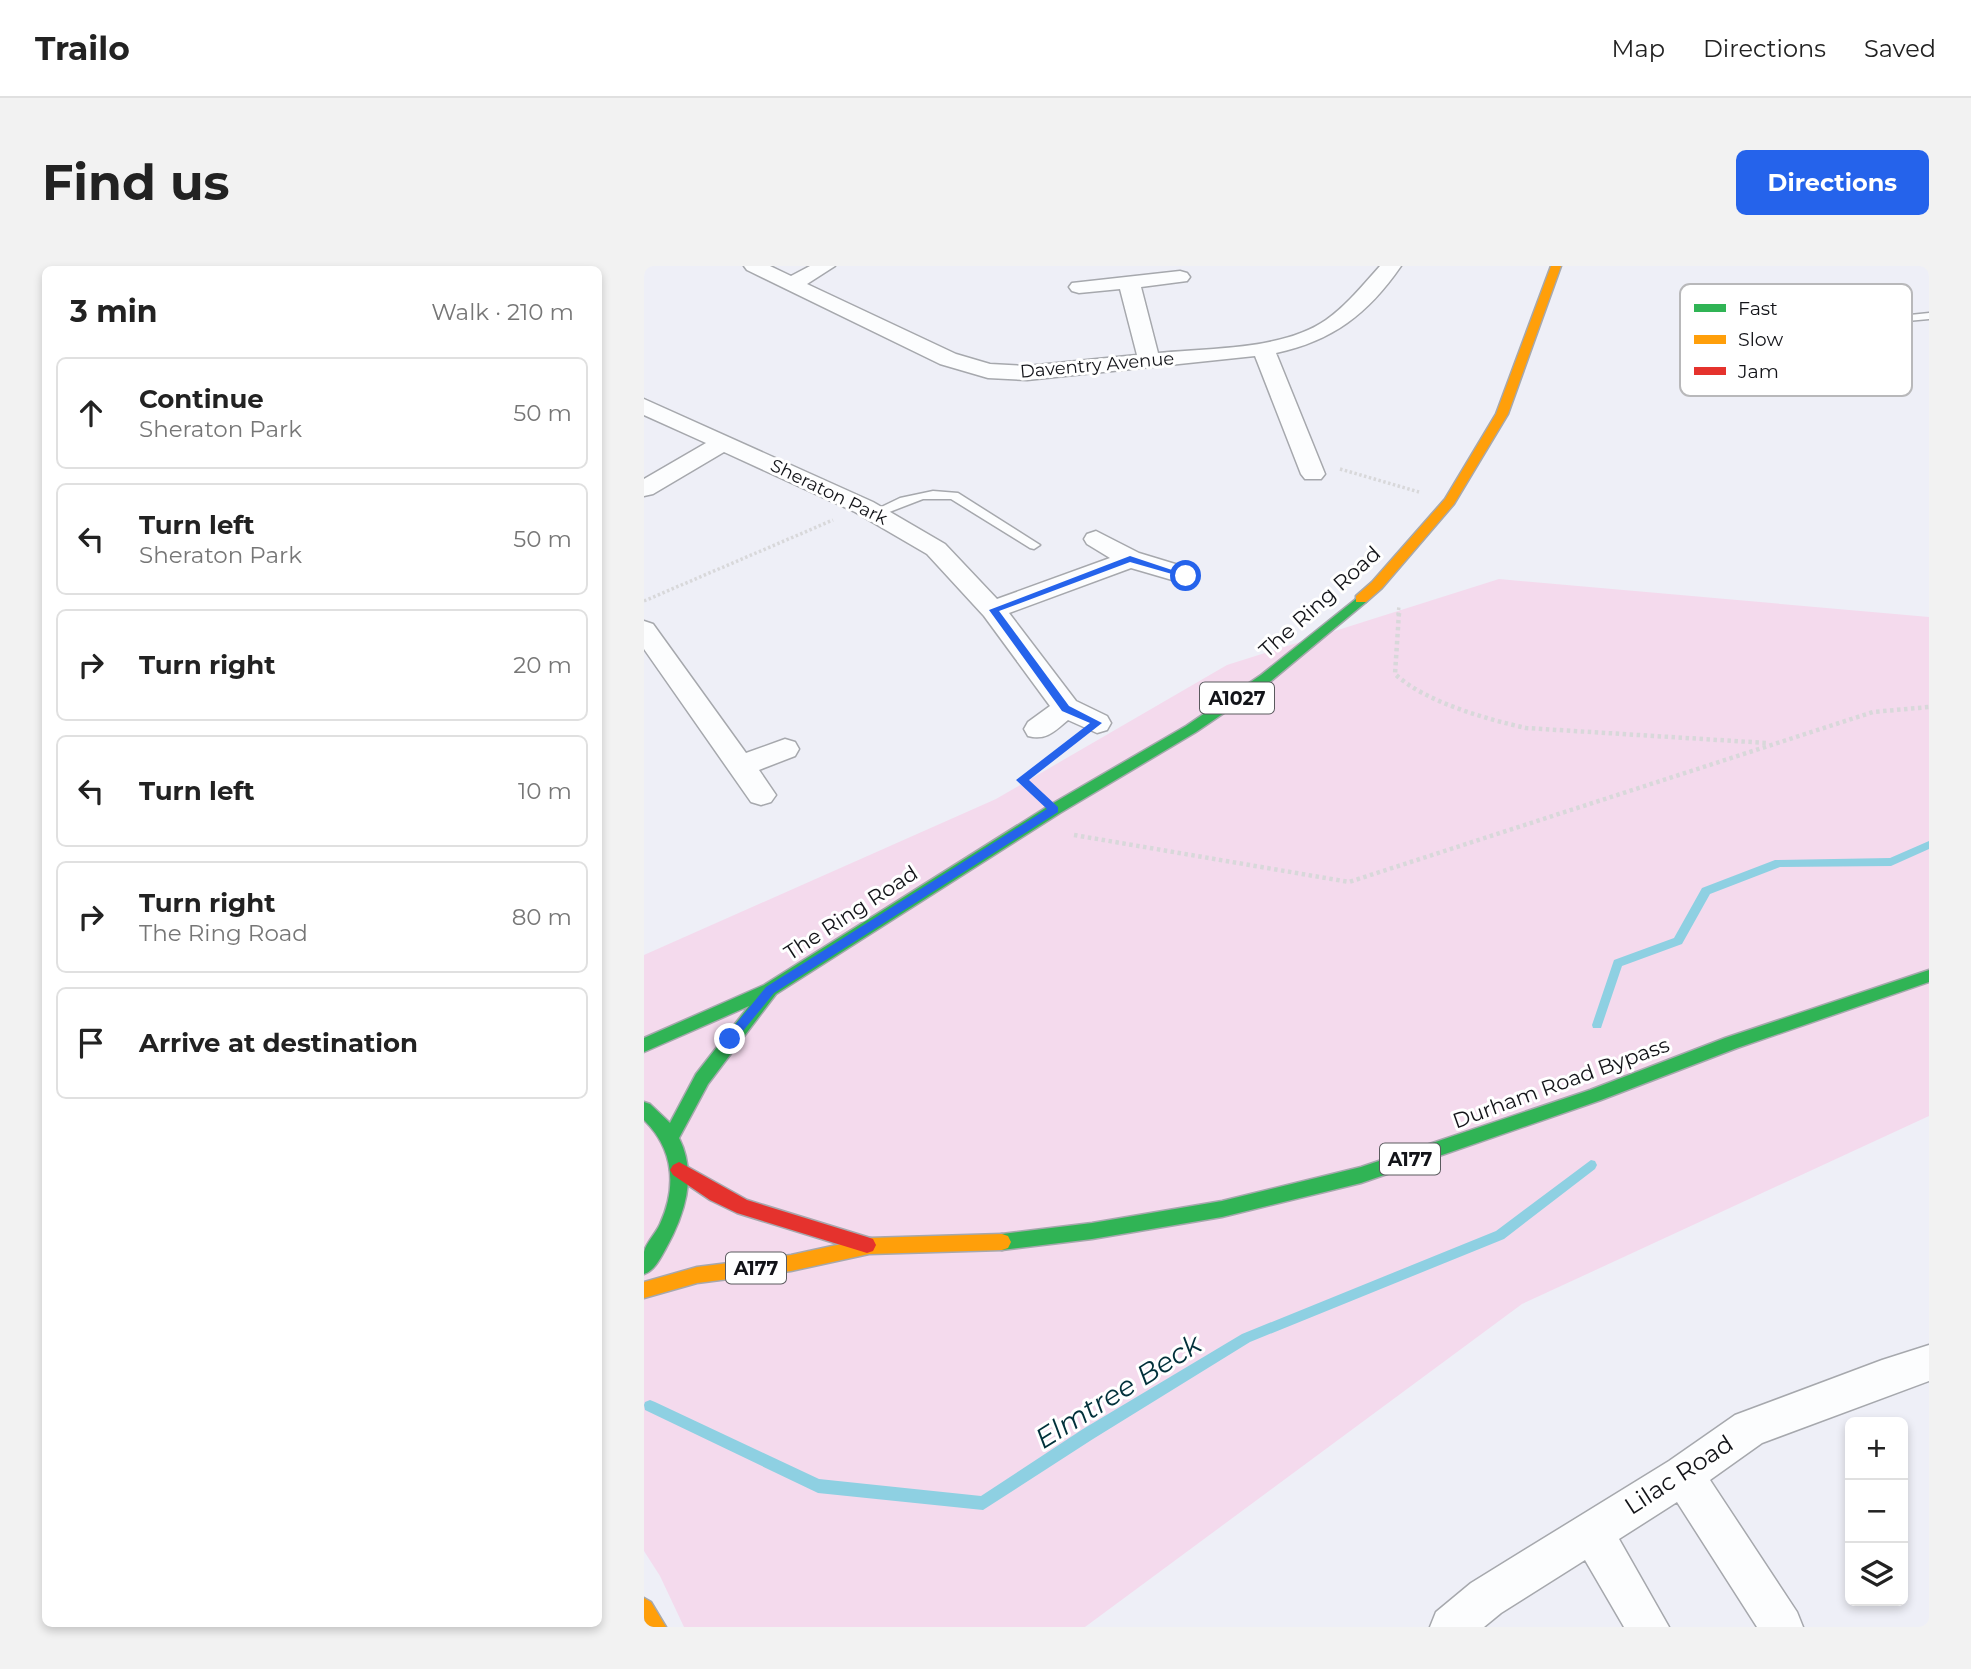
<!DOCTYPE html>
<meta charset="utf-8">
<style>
:root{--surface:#fff;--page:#f2f2f2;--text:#222;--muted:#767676;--line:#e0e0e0;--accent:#2563eb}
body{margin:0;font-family:Montserrat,sans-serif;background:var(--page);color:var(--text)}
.controls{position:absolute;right:21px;bottom:21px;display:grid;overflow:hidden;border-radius:10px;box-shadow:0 4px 10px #0003}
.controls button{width:63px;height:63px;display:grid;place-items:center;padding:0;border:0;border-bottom:2px solid var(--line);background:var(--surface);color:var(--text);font:35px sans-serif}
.stop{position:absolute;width:21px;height:21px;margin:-16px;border:5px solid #2563eb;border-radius:50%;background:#fff}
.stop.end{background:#2563eb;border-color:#fff;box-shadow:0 2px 7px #0008}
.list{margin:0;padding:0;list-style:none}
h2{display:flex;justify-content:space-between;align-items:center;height:91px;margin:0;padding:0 28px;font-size:30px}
h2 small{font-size:23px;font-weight:400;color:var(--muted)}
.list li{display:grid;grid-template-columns:46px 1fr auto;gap:21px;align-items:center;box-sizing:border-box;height:112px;margin:0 14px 14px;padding:0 14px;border:2px solid var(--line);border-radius:10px}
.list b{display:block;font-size:26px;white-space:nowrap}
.list p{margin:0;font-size:23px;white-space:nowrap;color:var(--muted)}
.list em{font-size:23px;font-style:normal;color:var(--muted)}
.icon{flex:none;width:38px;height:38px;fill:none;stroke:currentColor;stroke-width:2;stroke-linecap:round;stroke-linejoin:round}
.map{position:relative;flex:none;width:1285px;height:1361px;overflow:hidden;border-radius:10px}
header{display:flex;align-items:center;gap:42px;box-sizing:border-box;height:98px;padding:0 35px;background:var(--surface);border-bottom:2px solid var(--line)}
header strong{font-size:33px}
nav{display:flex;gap:38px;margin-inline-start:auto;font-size:24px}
.intro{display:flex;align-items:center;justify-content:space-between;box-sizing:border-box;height:168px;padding:0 42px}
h1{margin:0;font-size:49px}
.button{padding:18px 32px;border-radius:10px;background:var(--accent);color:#fff;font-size:24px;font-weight:700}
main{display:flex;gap:42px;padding:0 42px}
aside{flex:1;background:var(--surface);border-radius:10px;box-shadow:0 4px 10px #0003}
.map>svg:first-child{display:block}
</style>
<header>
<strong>Trailo</strong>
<nav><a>Map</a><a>Directions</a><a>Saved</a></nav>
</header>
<div class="intro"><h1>Find us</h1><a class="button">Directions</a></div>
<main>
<aside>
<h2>3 min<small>Walk · 210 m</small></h2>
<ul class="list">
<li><svg class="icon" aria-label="ahead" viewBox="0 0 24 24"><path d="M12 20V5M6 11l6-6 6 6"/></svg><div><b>Continue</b><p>Sheraton Park</p></div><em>50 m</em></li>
<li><svg class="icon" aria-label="left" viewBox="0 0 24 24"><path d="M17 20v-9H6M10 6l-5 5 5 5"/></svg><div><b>Turn left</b><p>Sheraton Park</p></div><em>50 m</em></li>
<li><svg class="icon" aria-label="right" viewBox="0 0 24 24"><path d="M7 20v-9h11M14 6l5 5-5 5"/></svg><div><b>Turn right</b></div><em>20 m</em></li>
<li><svg class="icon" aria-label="left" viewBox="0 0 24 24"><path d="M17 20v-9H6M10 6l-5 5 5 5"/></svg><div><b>Turn left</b></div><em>10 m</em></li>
<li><svg class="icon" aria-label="right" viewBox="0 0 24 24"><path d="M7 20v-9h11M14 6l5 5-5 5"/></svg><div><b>Turn right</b><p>The Ring Road</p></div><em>80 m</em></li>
<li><svg class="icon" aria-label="arrive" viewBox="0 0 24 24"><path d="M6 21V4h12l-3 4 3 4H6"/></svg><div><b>Arrive at destination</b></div></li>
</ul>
</aside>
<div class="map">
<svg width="1285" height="1361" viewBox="0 0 1285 1361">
<rect width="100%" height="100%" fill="#eeeff7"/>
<path fill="#f4daed" d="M855,313L1285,351V850L878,1038L441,1361H40L16,1310L0,1285V689L352,533L583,399Z"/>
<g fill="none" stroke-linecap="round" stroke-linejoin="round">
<path fill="#8ed0e2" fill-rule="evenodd" d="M1285,575V583L1247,600L1136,601L1066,628L1038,678L978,700L958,759L957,762H949L948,759L970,694L1030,672L1058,622L1131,594L1246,592Z
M947,894L951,895L953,899L951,903L860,973L606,1076L449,1173L339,1244L174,1227L1,1144L0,1139L1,1136L6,1134L11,1136L175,1213L337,1230L439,1163L598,1068L852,965Z"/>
<g stroke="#a6a8ad" stroke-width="3">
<path id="lane" d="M1285,47V53L1209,60L1228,84L1223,87L1219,86L1198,62L1076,75L1073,78L1085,117L1079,120L1073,117L1062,77L1073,69Z
M289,225L314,227L396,279L390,283L386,282L307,233H279L235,250H227L225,247L256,232Z"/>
</g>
<g stroke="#a6a8ad" stroke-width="3">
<path id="street" d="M100,0H126L147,10L166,0H191L163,18L312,88L346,98L383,100L493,89L476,23L435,27L428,25L425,21L428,17L536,5L543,7L546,11L543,15L497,21L514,87C566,82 639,84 682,54C703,39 719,19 736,0H757C724,48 688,75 632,87L681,208L677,213H661L657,208L611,90L383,114L344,112L296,98L103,4Z
M0,133L229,236L301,278L353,333L466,292L443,278L440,273L443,268L452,265L495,287L551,304L555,310L551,316L542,318L487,302L365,347L432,435L463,450L467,457L463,464L453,467L424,454C411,465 402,475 384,470L380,463L384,456L406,440L340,350L283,288L211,246L80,186L9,228L0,230V213L62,177L0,149Z
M0,355L9,358L102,487L141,473L151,476L155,483L151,490L115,504L132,529L127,536L117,539L107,536L0,383Z
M1285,1079V1115L1118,1177L1066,1214L1153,1346L1159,1361H1113L1033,1236L975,1273L1025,1361H980L941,1294L857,1347L840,1361H786L792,1346L827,1317L1025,1195L1091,1149L1238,1094Z"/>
</g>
<g stroke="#a6a8ad" stroke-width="3">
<path id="fast" d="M717,329L723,333L722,336L627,415L552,466L416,547L132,728L64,818L35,872C54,910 40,950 21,984C16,993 10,1005 0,1008C0,1002 0,993 0,986C2,977 12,967 16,958C33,921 30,883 0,854V836L6,838L26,857L52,808L105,740L0,786V772L120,719L406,539L542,460L617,409Z
M1285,704V716L1093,782L957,834L717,917L578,951L448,973L358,984L352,982L349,976L352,970L358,968L448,957L578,935L717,901L946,824L1081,772Z"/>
</g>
<g stroke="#a6a8ad" stroke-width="3">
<path id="slow" d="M907,0H917L864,148L810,238L738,322L722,336H712V330L728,316L801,233L852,148Z
M358,968L364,970L367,976L364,982L358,984L225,988L147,1005L53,1017L0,1032V1016L53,1001L147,989L225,972Z
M0,1332L7,1336L22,1361H0Z"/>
</g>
<g stroke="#a6a8ad" stroke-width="3">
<path id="jam" d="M35,896L103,934L223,971L229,973L232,979L229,985L223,987L93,947L66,934L29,909L26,904L29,899Z"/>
</g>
<path stroke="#d8d8da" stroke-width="3.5" stroke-dasharray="2.5 2.5" stroke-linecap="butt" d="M696,203L775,226
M0,335L189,254
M754,349L755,340"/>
<path stroke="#d8d8da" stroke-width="4.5" stroke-dasharray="3.5 3.5" stroke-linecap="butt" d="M755,347L751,408C781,436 842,453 882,462L1123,477
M387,522L378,514L417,485
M430,569L705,616L1229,446L1285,441"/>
<use href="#lane" fill="#fcfdfe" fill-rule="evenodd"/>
<use href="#street" fill="#fcfdfe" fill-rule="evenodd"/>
<use href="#fast" fill="#30b455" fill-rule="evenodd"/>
<use href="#slow" fill="#ff9f0a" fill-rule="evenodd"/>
<use href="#jam" fill="#e5322d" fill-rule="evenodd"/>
</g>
<path fill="#2563eb" d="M486,290L546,310L542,312L486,296L355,345L425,440L458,457L385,514L414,541V546L130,727L90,776H82V770L122,721L403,543L372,514L446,457L418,445L345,344Z"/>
<g text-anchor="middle" stroke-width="6" stroke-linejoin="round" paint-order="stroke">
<g font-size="18" fill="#131419" stroke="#fff">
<text transform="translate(453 99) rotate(-5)" y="6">Daventry Avenue</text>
<text transform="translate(185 226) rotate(26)" y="6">Sheraton Park</text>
</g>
<g fill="#fff" stroke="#5a5a5e" stroke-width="2">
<rect x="556" y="416.5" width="74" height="31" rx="5"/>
<rect x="736" y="877.5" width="60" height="31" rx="5"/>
<rect x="82" y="986.5" width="60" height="31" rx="5"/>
</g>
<g font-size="19" font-weight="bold" fill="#131419">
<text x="593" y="439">A1027</text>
<text x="766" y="900">A177</text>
<text x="112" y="1009">A177</text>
</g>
<g font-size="21" fill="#131419" stroke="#fff">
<text transform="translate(676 336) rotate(-42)" y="7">The Ring Road</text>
<text transform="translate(207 647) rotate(-33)" y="7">The Ring Road</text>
<text transform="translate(917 817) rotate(-20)" y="7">Durham Road Bypass</text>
</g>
<g font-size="24" fill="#131419" stroke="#fff">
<text transform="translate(1035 1209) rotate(-33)" y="8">Lilac Road</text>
</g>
<g font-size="28" font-style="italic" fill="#01303a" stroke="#fff">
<text transform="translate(474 1125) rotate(-32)" y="10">Elmtree Beck</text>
</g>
</g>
<rect x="1036" y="18" width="232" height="112" rx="10" fill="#fff" stroke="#b8b8ba" stroke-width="2"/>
<rect x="1050" y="38" width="32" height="8" fill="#30b455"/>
<rect x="1050" y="69" width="32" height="9" fill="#ff9f0a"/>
<rect x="1050" y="101" width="32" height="8" fill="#e5322d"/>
<g font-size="19" fill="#131419">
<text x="1094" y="49">Fast</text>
<text x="1094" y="80">Slow</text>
<text x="1094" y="112">Jam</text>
</g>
</svg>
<div class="controls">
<button>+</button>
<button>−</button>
<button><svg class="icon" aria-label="layers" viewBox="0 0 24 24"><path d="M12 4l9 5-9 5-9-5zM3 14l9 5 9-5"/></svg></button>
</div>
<div class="stop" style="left:542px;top:310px"></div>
<div class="stop end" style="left:86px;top:773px"></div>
</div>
</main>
